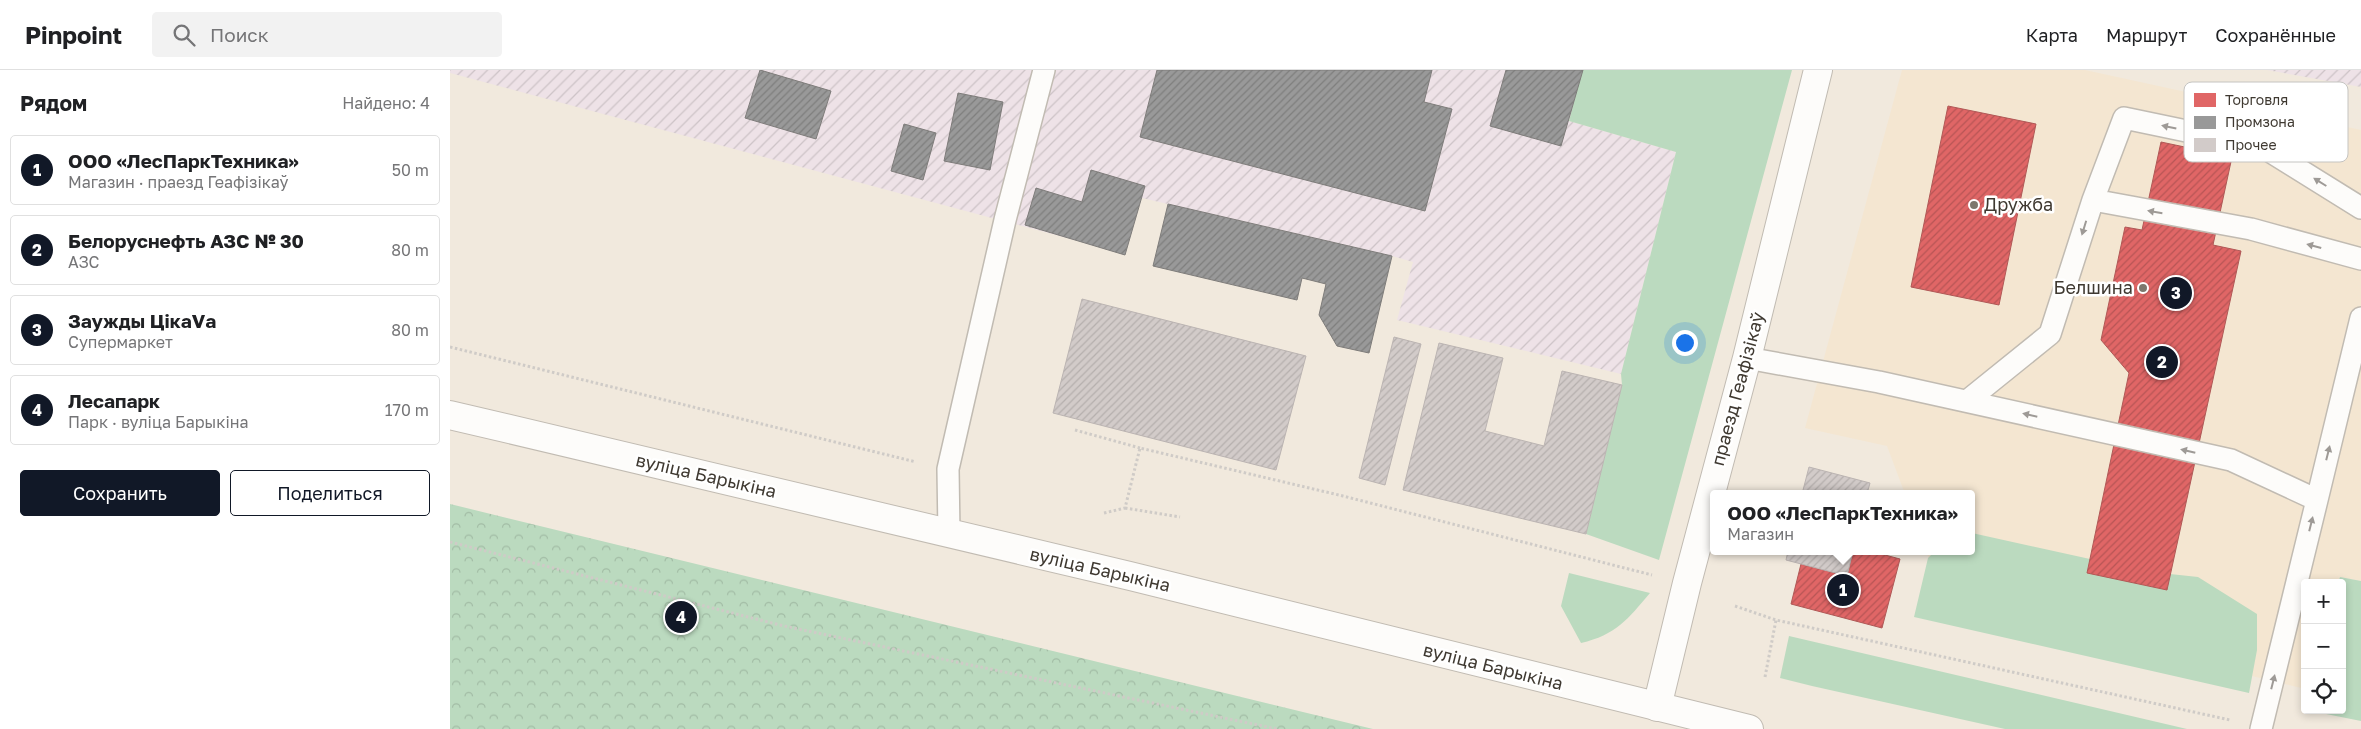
<!DOCTYPE html>
<html lang="ru">
<meta charset="utf-8">
<style>
:root{--surface:#fff;--page:#f2f2f2;--text:#202124;--muted:#757577;--line:#e0e0e0;--accent:#111827}
body{margin:0;font-family:"Golos Text",sans-serif;background:var(--page);color:var(--text)}
.controls{position:absolute;right:15px;bottom:15px;display:grid;overflow:hidden;border-radius:5px;box-shadow:0 2px 8px #0003}
.controls button{width:45px;height:45px;display:grid;place-items:center;padding:0;border:0;border-bottom:1px solid var(--line);background:var(--surface);color:var(--text);font:25px sans-serif}
.you{position:absolute;left:1234px;top:272px;width:18px;height:18px;margin:-12px;border:4px solid #fff;border-radius:50%;background:#1a73e8;box-shadow:0 0 0 8px #1a73e833}
.badge{display:grid;place-items:center;width:32px;height:32px;border-radius:50%;background:var(--accent);color:#fff;font-size:16px;font-weight:700}
.pin{position:absolute;translate:-50% -50%;border:2px solid #fff;box-shadow:0 1px 5px #0006}
.popup{position:absolute;left:1260px;top:420px;width:265px;height:65px;box-sizing:border-box;display:grid;place-content:center;border-radius:5px;background:var(--surface);filter:drop-shadow(0 1px 4px #0005);font-size:16px;white-space:nowrap;color:var(--muted)}
.popup b{font-size:19px;color:var(--text)}
.popup::after{content:'';position:absolute;left:50%;top:100%;margin-left:-10px;border:10px solid transparent;border-top-color:var(--surface)}
.list{margin:0;padding:0;list-style:none}
h2{display:flex;justify-content:space-between;align-items:center;height:65px;margin:0;padding:0 20px;font-size:21px}
h2 small{font-size:16px;font-weight:400;color:var(--muted)}
.list li{display:grid;grid-template-columns:32px 1fr auto;gap:15px;align-items:center;box-sizing:border-box;height:70px;margin:0 10px 10px;padding:0 10px;border:1px solid var(--line);border-radius:5px}
.list b{display:block;font-size:19px;white-space:nowrap}
.list p{margin:0;font-size:16px;white-space:nowrap;color:var(--muted)}
.list em{font-size:16px;font-style:normal;color:var(--muted)}
.actions{display:flex;gap:10px;padding:15px 20px}
.actions a{flex:1;padding:11px 0;border:1px solid var(--accent);border-radius:5px;text-align:center;font-size:18px;color:var(--accent)}
.actions .main{background:var(--accent);color:#fff}
.icon{flex:none;width:28px;height:28px;fill:none;stroke:currentColor;stroke-width:2;stroke-linecap:round;stroke-linejoin:round}
.map{position:relative;flex:none;width:1911px;height:659px;overflow:hidden}
header{display:flex;align-items:center;gap:30px;box-sizing:border-box;height:70px;padding:0 25px;background:var(--surface);border-bottom:1px solid var(--line)}
header strong{font-size:24px}
nav{display:flex;gap:28px;margin-inline-start:auto;font-size:18px}
.search{width:350px;height:45px;background:var(--page);display:flex;align-items:center;gap:12px;box-sizing:border-box;padding:0 18px;border-radius:5px;color:var(--muted);font-size:19px}
main{display:flex}
aside{flex:1;background:var(--surface)}
.map>svg:first-child{display:block}
</style>
<header>
<strong>Pinpoint</strong>
<div class="search"><svg class="icon" aria-label="search" viewBox="0 0 24 24"><circle cx="10" cy="10" r="6"/><path d="M15 15l6 6"/></svg>Поиск</div>
<nav><a>Карта</a><a>Маршрут</a><a>Сохранённые</a></nav>
</header>
<main>
<aside>
<h2>Рядом<small>Найдено: 4</small></h2>
<ul class="list">
<li><span class="badge">1</span><div><b>ООО «ЛесПаркТехника»</b><p>Магазин · праезд Геафізікаў</p></div><em>50 m</em></li>
<li><span class="badge">2</span><div><b>Белоруснефть АЗС № 30</b><p>АЗС</p></div><em>80 m</em></li>
<li><span class="badge">3</span><div><b>Заужды ЦікаVа</b><p>Супермаркет</p></div><em>80 m</em></li>
<li><span class="badge">4</span><div><b>Лесапарк</b><p>Парк · вуліца Барыкіна</p></div><em>170 m</em></li>
</ul>
<div class="actions"><a class="main">Сохранить</a><a>Поделиться</a></div>
</aside>
<div class="map">
<svg width="1911" height="659" viewBox="0 0 1911 659">
<defs>
<pattern id="industrial-furrows" width="10" height="10" patternUnits="userSpaceOnUse" patternTransform="scale(1.25)"><rect width="10" height="10" fill="#eee2e7"/><path d="M-1 1l2-2M0 10L10 0M9 11l2-2" fill="none" stroke="#cdc3c7"/></pattern>
<pattern id="park-crowns" width="20" height="18" patternUnits="userSpaceOnUse" patternTransform="scale(1.25)"><rect width="20" height="18" fill="#bbdabf"/><path d="M2 6a3 3 0 1 1 6 0M12 15a3 3 0 1 1 6 0" fill="none" stroke="#a2bca5"/></pattern>
<pattern id="shops-hatch" width="6" height="6" patternUnits="userSpaceOnUse" patternTransform="scale(1.25)"><rect width="6" height="6" fill="#e06666"/><path d="M-1 1l2-2M0 6l6-6M5 7l2-2" fill="none" stroke="#b75555"/></pattern>
<pattern id="industry-hatch" width="6" height="6" patternUnits="userSpaceOnUse" patternTransform="scale(1.25)"><rect width="6" height="6" fill="#999"/><path d="M-1 1l2-2M0 6l6-6M5 7l2-2" fill="none" stroke="#7e7e7d"/></pattern>
<pattern id="building-hatch" width="6" height="6" patternUnits="userSpaceOnUse" patternTransform="scale(1.25)"><rect width="6" height="6" fill="#d2cbc9"/><path d="M-1 1l2-2M0 6l6-6M5 7l2-2" fill="none" stroke="#b5afad"/></pattern>
</defs>
<rect width="100%" height="100%" fill="#f1e9dd"/>
<path fill="#f4e6d1" d="M1452,0H1635L1911,60V511L1890,507L1888,513H1855V619L1802,606L1499,543L1476,481H1522V424H1455L1437,376L1355,358Z"/>
<path fill="url(#industrial-furrows)" d="M0,0H1133L1119,51L1226,82L1171,304L947,250L963,192L942,186L692,128L647,176L0,3Z
M1817,0H1911V17Z"/>
<path fill="#bbdabf" d="M1132,0H1342L1209,490L1136,464L1172,315L1171,304L1226,82L1119,51Z
M1522,463L1640,489L1637,503L1717,520L1720,504L1748,507L1807,544V580L1799,623L1464,547L1478,488L1485,481H1522Z
M1119,503L1200,523C1178,549 1166,565 1131,573L1111,536Z
M1890,507L1911,511V651L1861,641L1892,640V513H1888Z
M1339,566L1737,659H1555L1362,616L1330,608Z"/>
<path fill="url(#park-crowns)" d="M0,434L923,659H0Z"/>
<path fill="url(#shops-hatch)" stroke="#b05856" d="M1498,36L1586,54L1549,235L1461,217Z
M1711,72L1782,87L1763,175L1791,181L1717,520L1637,503L1679,303L1651,270L1675,157L1692,160Z
M1403,481H1420L1450,489L1432,558L1341,534L1351,494L1397,506Z"/>
<path fill="url(#industry-hatch)" stroke="#7e7c7a" d="M310,0L381,21L366,69L295,48Z
M707,0H982L974,32L1002,39L975,141L690,67Z
M1056,0H1133L1111,76L1040,56Z
M508,23L553,32L540,100L494,91Z
M454,54L486,63L473,110L441,101Z
M641,100L695,116L675,185L575,155L586,118L632,132Z
M718,134L942,186L919,283L887,276L869,245L876,214L852,208L847,230L703,196Z"/>
<path fill="url(#building-hatch)" stroke="#bbb4b2" d="M632,229L856,286L826,400L603,343Z
M944,267L971,274L935,415L909,408Z
M989,273L1053,288L1035,361L1094,376L1112,301L1172,315L1136,464L953,420Z
M1359,397L1420,413L1417,424H1352Z
M1338,481H1403L1397,506L1336,490Z"/>
<g fill="none" stroke-linecap="round" stroke-linejoin="round">
<g stroke="#c1bbb2" stroke-width="24">
<path id="lane" d="M1643,130L1801,159L1911,189
M1297,288L1429,312L1781,390L1867,430L1811,659
M1517,331L1600,264L1643,130L1674,48L1813,77L1911,138
M1867,430L1911,248
M499,464L498,399L555,150L594,0"/>
</g>
<g stroke="#c1bbb2" stroke-width="30">
<path id="street" d="M1207,637L1237,513L1297,288L1368,0"/>
</g>
<g stroke="#c1bbb2" stroke-width="30">
<path id="primary" d="M0,345L680,506L1299,659"/>
</g>
<path stroke="#cfcbc7" stroke-width="3" stroke-dasharray="2.5 2.5" stroke-linecap="butt" d="M0,277L466,392
M625,360L690,378
M675,438L730,447
M654,443L675,438L690,378L893,426L1202,505
M0,472L334,556L827,659
M1285,536L1326,550L1780,650
M1315,607L1326,550"/>
<use href="#lane" stroke="#fdfcfa" stroke-width="21"/>
<use href="#street" stroke="#fdfcfa" stroke-width="28"/>
<use href="#primary" stroke="#fdfcfa" stroke-width="28"/>
</g>
<defs><path id="oneway-solid" d="M-6-.8H1V-3.2L6.5 0L1 3.2V.8H-6Z" transform="scale(1.25)"/></defs>
<g fill="#9e9a96">
<use href="#oneway-solid" transform="translate(1719 57) rotate(-168)"/>
<use href="#oneway-solid" transform="translate(1870 112) rotate(-148)"/>
<use href="#oneway-solid" transform="translate(1705 142) rotate(-170)"/>
<use href="#oneway-solid" transform="translate(1634 158) rotate(107)"/>
<use href="#oneway-solid" transform="translate(1864 176) rotate(-165)"/>
<use href="#oneway-solid" transform="translate(1580 345) rotate(-167)"/>
<use href="#oneway-solid" transform="translate(1738 381) rotate(-167)"/>
<use href="#oneway-solid" transform="translate(1878 383) rotate(-76)"/>
<use href="#oneway-solid" transform="translate(1861 454) rotate(-76)"/>
<use href="#oneway-solid" transform="translate(1823 612) rotate(-76)"/>
</g>
<g fill="#7d776d" stroke="#fff" stroke-width="2">
<circle cx="1524" cy="135" r="5"/>
<circle cx="1693" cy="218" r="5"/>
</g>
<g text-anchor="middle" stroke-width="5" stroke-linejoin="round" paint-order="stroke">
<g font-size="18" fill="#3f3931" stroke="#fff" text-anchor="start">
<text x="1534" y="141">Дружба</text>
<text x="1683" y="224" text-anchor="end">Белшина</text>
</g>
<g font-size="18" fill="#3f3931" stroke="#fff">
<text transform="translate(1288 319) rotate(-75)" y="6">праезд Геафізікаў</text>
<text transform="translate(256 406) rotate(13)" y="6">вуліца Барыкіна</text>
<text transform="translate(650 500) rotate(13)" y="6">вуліца Барыкіна</text>
<text transform="translate(1043 597) rotate(14)" y="6">вуліца Барыкіна</text>
</g>
</g>
<rect x="1734" y="12" width="164" height="80" rx="8" fill="#fff" stroke="#c5c4c1" stroke-width="1"/>
<rect x="1744" y="23" width="22" height="14" fill="#e06666"/>
<rect x="1744" y="46" width="22" height="13" fill="#999"/>
<rect x="1744" y="68" width="22" height="14" fill="#d2cbc9"/>
<g font-size="14" fill="#3f3931">
<text x="1775" y="35">Торговля</text>
<text x="1775" y="57">Промзона</text>
<text x="1775" y="80">Прочее</text>
</g>
</svg>
<div class="controls">
<button>+</button>
<button>−</button>
<button><svg class="icon" aria-label="locate" viewBox="0 0 24 24"><circle cx="12" cy="12" r="6"/><path d="M12 2v4M12 18v4M2 12h4M18 12h4"/></svg></button>
</div>
<div class="you"></div>
<div class="pin badge" style="left:1393px;top:520px">1</div>
<div class="popup"><b>ООО «ЛесПаркТехника»</b>Магазин</div>
<div class="pin badge" style="left:1712px;top:292px">2</div>
<div class="pin badge" style="left:1726px;top:223px">3</div>
<div class="pin badge" style="left:231px;top:547px">4</div>
</div>
</main>
